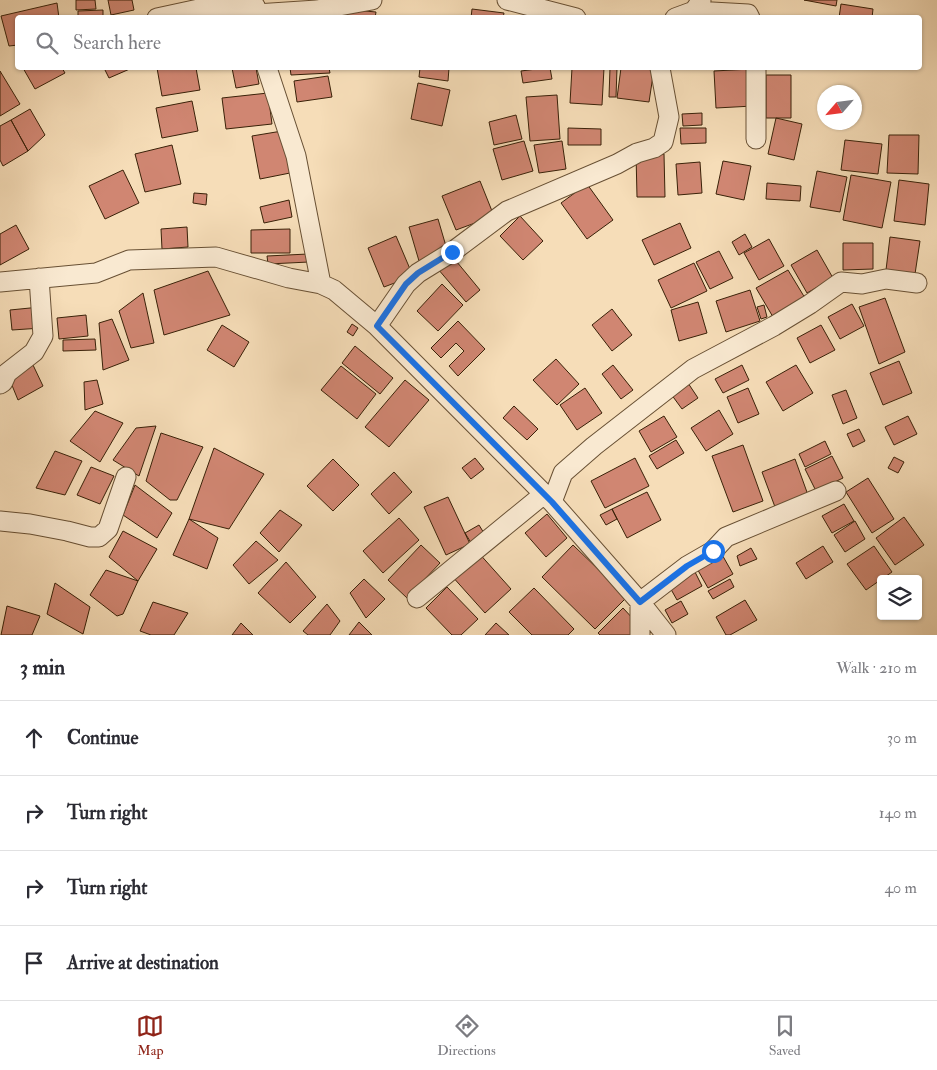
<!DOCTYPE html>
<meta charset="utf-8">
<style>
:root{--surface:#fff;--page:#f7f7f7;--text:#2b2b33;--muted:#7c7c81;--line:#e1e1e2;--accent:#8f2418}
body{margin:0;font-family:"IM FELL Double Pica",serif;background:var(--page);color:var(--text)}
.controls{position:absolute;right:15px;bottom:15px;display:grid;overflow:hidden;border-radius:5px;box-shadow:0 1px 4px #0004}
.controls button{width:45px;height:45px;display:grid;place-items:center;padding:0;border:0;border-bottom:1px solid var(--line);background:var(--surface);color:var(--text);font:25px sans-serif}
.compass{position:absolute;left:817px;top:85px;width:45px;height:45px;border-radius:50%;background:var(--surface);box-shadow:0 1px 4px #0004;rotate:242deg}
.stop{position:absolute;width:15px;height:15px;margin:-11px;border:4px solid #1a73e8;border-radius:50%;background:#fff}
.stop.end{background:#1a73e8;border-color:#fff;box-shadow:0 1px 5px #0008}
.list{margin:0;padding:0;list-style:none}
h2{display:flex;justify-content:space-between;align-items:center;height:65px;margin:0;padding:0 20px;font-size:21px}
h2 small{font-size:16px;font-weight:400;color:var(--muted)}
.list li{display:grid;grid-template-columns:32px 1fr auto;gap:15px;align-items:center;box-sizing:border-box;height:75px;padding:0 20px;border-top:1px solid var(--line)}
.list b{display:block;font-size:19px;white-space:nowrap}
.list em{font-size:16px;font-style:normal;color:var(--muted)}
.icon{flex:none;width:28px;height:28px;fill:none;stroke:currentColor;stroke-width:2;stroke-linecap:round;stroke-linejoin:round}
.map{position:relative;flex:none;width:937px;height:635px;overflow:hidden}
.search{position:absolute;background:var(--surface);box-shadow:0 1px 4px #0004;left:15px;right:15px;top:15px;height:55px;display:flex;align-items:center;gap:12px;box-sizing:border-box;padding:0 18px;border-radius:5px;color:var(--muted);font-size:19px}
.sheet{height:365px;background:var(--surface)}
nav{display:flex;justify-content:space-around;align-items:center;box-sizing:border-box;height:70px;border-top:1px solid var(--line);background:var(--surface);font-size:14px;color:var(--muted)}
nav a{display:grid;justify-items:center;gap:2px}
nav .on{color:var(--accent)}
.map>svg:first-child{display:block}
</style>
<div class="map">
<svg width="937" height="635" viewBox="0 0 937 635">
<rect width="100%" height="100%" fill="#f6ddb8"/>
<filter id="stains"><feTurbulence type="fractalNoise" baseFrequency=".004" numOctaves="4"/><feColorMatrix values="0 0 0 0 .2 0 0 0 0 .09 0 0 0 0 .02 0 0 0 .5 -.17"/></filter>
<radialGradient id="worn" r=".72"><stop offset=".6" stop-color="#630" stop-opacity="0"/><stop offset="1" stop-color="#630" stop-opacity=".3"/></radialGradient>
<path fill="#d08672" stroke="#392108" d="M76,0H95L96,9L76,10Z
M108,0H132L134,10L111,15Z
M804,0H837L836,6Z
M57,3L59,18H18V45L9,46L1,16Z
M841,4L873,9L872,18H839Z
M344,9L376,12L375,18H343Z
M472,9L504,13L503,18H471Z
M103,10V18H78V11Z
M23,68H62L65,73L35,89Z
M104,68H132L109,78Z
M157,68H196L200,90L162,96Z
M232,68H256L259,84L236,88Z
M290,68H329L330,73L291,75Z
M420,68H449L448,81L419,77Z
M544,68H550L552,79L523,83L521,71Z
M572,68H604L602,105L570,103Z
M610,68H617L616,97H609Z
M621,68H641L654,69L649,102L617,98Z
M751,69L753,106L716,108L714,71Z
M0,71L20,104L0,116Z
M766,75H791V118H766Z
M328,76L332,97L297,102L294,81Z
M418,83L450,90L442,126L411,119Z
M268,93L272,124L226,129L222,98Z
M557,95L560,139L530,141L526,97Z
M192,101L198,131L162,138L156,108Z
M30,109L45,135L28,151L11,120Z
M702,113V125L683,126L682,114Z
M516,115L522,139L494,145L489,122Z
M776,118L802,124L794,160L768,154Z
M11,120L28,151L3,166L0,160V126Z
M568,128L601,129V145H568Z
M680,128H706V143L681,144Z
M282,131L290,173L260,179L252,136Z
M889,135H919L918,174L887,173Z
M845,140L882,144L878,174L841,170Z
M524,141L533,171L502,180L493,149Z
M562,141L566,169L539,173L534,145Z
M172,145L181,184L145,192L135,154Z
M636,154H664L665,197H637Z
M723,161L751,166L744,200L716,194Z
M700,162L702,193L678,195L676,164Z
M123,170L139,203L105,219L89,186Z
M817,171L847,177L840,212L810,207Z
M851,175L891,182L882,228L843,220Z
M899,180L929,184L925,225L894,221Z
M480,181L494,216L456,230L442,196Z
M767,183L801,186L800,201L766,199Z
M587,184L613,220L587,239L561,203Z
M194,193L207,194L206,205L193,203Z
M289,200L292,217L264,223L260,207Z
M520,216L543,241L523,260L500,236Z
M438,219L448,253L419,261L409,227Z
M680,223L691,248L654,265L642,240Z
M16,225L29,249L0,265V234Z
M187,227L188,247L162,249L161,229Z
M290,229V253H251V230Z
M745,234L752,247L739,255L732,242Z
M396,236L413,276L384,287L368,248Z
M890,237L920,241L915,274L886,270Z
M769,239L784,266L759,280L744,253Z
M843,243H873V269L843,270Z
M817,250L833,278L807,293L791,265Z
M719,251L733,278L710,289L696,262Z
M308,254L309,262L268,264L267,256Z
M452,256L480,290L466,302L438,269Z
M694,263L707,291L671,308L658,280Z
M788,270L805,298L773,317L756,288Z
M208,271L230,315L164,335L154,290Z
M442,284L463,305L438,331L417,311Z
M750,290L760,321L726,332L716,301Z
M143,293L154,343L131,348L119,311Z
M885,298L905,352L879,364L859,307Z
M698,302L707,333L679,341L671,310Z
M852,304L864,326L840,339L828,317Z
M764,305L767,317L761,319L757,307Z
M40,307L42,328L12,330L10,310Z
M612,309L632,335L612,351L592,325Z
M86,315L88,336L59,339L57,318Z
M112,319L129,360L103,370L99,323Z
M458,321L485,349L458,376L449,366L464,351L456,343L441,358L431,348Z
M352,324L358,328L353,336L347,332Z
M222,325L249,342L234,367L207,350Z
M821,325L835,350L810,363L797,338Z
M95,339L96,350L63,351V340Z
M355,346L393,378L380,394L342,363Z
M556,359L579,384L557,405L533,380Z
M899,361L912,393L883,405L870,373Z
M33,365L43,386L18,400L9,378Z
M613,365L633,390L621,399L602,374Z
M742,365L749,380L723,393L715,379Z
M796,365L813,393L783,411L766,382Z
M341,366L376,394L357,419L321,390Z
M97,380L103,404L85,410L84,382Z
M405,380L429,400L389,447L365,427Z
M688,383L698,398L682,409L671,394Z
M585,388L602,413L577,430L560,405Z
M748,388L759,414L738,423L727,397Z
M846,390L857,418L843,424L832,395Z
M514,406L538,429L527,440L503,418Z
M719,410L733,434L706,451L691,428Z
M95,411L123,423L100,462L70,441Z
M664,416L677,437L651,452L639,431Z
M908,416L917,434L894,445L885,427Z
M156,426L139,476L113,460L136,428Z
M859,429L865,441L853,447L847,434Z
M161,433L203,447L177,500H170L146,481Z
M676,440L684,453L657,469L649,456Z
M825,441L831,454L805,467L799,454Z
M743,445L763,501L733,512L712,456Z
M214,448L264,474L229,529L189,519Z
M55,451L82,461L65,495L36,488Z
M832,456L843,478L816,491L805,469Z
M894,457L904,462L898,473L888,468Z
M475,458L484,469L471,479L462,468Z
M635,458L649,486L605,508L591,481Z
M333,459L359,485L333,511L307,486Z
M795,459L808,495L775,507L762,472Z
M91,467L114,476L100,504L77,495Z
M394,472L412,492L389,514L371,494Z
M868,478L894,519L872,533L846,492Z
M135,485L172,513L157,538L123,515Z
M647,492L661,520L627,538L612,509Z
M448,497L470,544L446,555L424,507Z
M844,504L854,521L832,533L822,516Z
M612,509L617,519L606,525L600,515Z
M280,510L302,525L279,552L260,533Z
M547,514L567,538L546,557L525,533Z
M904,517L924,545L895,565L876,538Z
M399,518L419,540L383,573L363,551Z
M189,519L218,538L207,569L173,555Z
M855,521L865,539L845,552L834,535Z
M479,525L487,538L473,546L465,533Z
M123,531L157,549L138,581L109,557Z
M256,541L278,560L249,584L233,565Z
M421,545L440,563L407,598L388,580Z
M573,545L627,597L595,629L542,577Z
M823,546L833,562L806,579L796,563Z
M874,546L892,572L866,590L847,564Z
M751,548L757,559L740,566L737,556Z
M477,551L511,589L485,613L451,575Z
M720,551L733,574L708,588L695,565Z
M286,562L316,597L290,623L258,593Z
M106,570L138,581L123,614L117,616L90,595Z
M694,570L702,586L677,600L668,584Z
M364,579L385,599L366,618L350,593Z
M730,579L734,587L713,599L708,591Z
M55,583L90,607L83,634L47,614Z
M447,587L478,619L461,635H452L426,608Z
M534,588L574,629L568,635H532L509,612Z
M745,600L757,620L730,635H726L716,617Z
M681,601L688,614L672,623L665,610Z
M153,602L188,613L174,635H151L140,631Z
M327,604L340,621L330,635H308L303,631Z
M7,606L40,616L32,635H1Z
M623,608L636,622L635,635H600L598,633Z
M359,622L372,635H349Z
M241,623L253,635H232Z
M496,623L509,635H485Z"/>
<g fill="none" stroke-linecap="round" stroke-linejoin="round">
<g stroke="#685034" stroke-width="21">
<path id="minor" d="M507,0L576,18
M694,11L748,14L750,18
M256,14L317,10L372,0
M157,18L208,7L255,6
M675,18L694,11L701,1
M267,68L296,156L321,284
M756,68V139
M0,282L96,273L129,260L216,257L289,278L321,284L334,290L377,326L552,502L640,602L666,635
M377,326L406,284L418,273L452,252L507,211L617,164L637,153L654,148L663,142L669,117L660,68
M0,384L3,382L7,373L34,352L43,336L39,278
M552,502L563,473L594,446L693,369L774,326L810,304L841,282L862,284L886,279L917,283
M0,521L30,524L67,531L90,537H99L108,529L126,477
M417,598L544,494
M640,635V602L687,566L713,551L726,537L836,491"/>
</g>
<use href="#minor" stroke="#f9e9d1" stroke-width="19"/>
</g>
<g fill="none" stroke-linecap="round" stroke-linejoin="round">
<path stroke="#1a73e8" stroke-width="6" d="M452,252L418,273L406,284L377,326L552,502L640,602L687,566L713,551"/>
</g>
<rect width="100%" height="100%" filter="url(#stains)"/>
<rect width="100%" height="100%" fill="url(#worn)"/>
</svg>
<div class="controls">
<button><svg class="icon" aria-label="layers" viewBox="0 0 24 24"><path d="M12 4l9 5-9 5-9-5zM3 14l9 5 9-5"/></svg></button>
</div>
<svg class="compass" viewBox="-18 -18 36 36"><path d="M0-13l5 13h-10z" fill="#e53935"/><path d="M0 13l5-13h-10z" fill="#7c7c81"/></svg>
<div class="stop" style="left:713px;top:551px"></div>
<div class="stop end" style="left:452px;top:252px"></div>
<div class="search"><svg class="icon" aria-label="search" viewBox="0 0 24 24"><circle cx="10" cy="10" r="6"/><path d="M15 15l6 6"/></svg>Search here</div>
</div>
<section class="sheet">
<h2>3 min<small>Walk · 210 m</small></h2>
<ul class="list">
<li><svg class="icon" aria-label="ahead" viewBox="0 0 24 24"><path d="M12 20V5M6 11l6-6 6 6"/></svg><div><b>Continue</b></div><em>30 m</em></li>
<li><svg class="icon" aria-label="right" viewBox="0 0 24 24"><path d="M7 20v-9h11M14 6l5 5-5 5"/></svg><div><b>Turn right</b></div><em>140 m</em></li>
<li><svg class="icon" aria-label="right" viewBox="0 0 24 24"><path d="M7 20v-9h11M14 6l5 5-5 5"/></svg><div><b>Turn right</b></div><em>40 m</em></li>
<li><svg class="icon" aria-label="arrive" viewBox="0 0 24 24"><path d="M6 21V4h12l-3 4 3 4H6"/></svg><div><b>Arrive at destination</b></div></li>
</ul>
</section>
<nav>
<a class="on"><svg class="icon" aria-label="map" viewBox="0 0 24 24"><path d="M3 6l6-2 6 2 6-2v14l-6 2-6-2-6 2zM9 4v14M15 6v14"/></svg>Map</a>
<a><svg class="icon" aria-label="directions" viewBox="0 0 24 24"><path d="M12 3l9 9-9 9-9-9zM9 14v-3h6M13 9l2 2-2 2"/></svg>Directions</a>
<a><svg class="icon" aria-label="saved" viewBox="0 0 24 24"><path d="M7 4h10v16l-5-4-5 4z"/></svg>Saved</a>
</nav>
